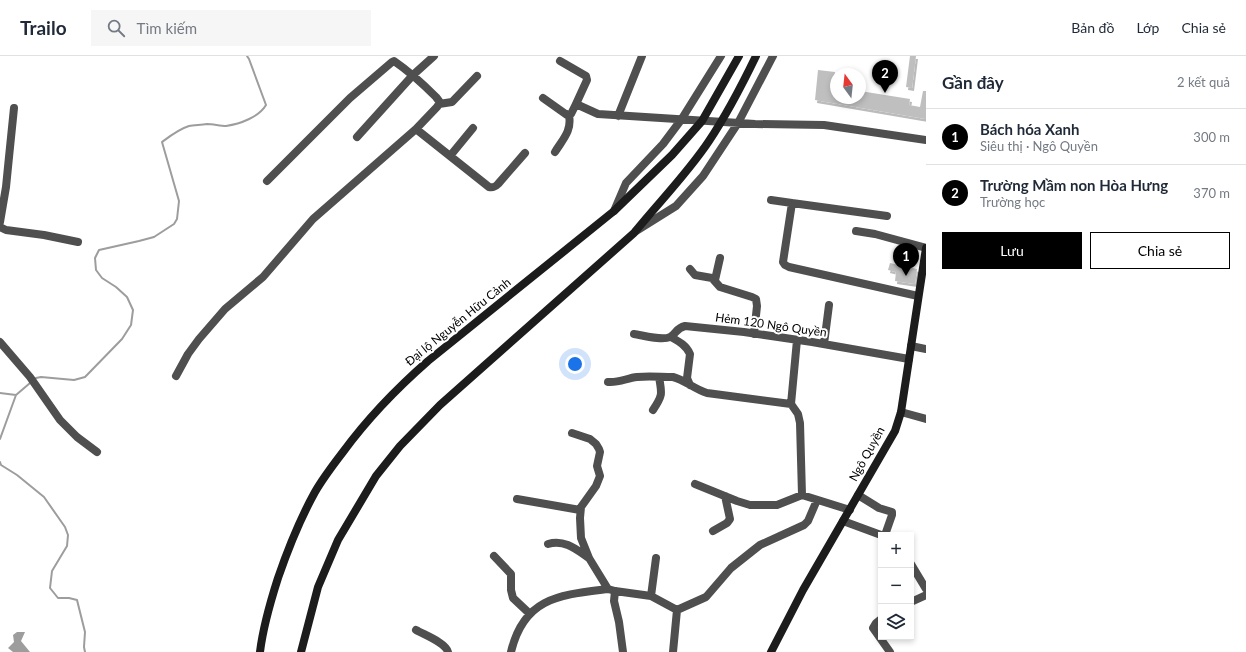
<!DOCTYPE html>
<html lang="vi">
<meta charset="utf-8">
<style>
:root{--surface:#fff;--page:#f6f6f7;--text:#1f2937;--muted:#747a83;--line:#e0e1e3;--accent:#000}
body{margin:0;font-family:Lato,sans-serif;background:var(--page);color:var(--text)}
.controls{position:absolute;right:12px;bottom:12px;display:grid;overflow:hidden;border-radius:0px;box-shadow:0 2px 6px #0003}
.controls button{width:36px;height:36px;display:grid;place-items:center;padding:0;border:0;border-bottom:1px solid var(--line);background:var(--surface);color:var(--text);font:20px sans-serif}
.compass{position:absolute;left:830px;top:12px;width:36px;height:36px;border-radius:50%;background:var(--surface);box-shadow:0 2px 6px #0003;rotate:345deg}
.you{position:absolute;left:575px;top:308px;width:14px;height:14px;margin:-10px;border:3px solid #fff;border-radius:50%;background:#1a73e8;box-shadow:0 0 0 6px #1a73e833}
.badge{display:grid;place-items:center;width:26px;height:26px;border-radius:50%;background:var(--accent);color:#fff;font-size:13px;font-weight:700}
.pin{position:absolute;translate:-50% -33px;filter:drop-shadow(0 1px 2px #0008)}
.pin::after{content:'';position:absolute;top:21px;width:14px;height:12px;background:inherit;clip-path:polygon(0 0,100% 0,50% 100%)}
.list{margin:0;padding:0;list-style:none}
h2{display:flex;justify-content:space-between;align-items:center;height:52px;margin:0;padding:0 16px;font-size:17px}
h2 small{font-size:13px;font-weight:400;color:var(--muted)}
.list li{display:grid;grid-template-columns:26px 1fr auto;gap:12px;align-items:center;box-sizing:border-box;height:56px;padding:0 16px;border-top:1px solid var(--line)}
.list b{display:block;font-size:15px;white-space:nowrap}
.list p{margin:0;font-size:13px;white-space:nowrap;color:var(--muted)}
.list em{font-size:13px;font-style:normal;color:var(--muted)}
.actions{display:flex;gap:8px;padding:12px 16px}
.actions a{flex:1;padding:9px 0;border:1px solid var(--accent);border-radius:0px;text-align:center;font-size:14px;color:var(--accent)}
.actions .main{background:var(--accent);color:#fff}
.icon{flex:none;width:22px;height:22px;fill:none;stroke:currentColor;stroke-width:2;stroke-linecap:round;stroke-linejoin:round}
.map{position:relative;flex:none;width:926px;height:596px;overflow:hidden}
header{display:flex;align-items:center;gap:24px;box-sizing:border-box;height:56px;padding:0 20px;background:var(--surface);border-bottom:1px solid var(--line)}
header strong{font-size:19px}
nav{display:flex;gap:22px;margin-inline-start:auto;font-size:14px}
.search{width:280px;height:36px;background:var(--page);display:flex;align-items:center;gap:10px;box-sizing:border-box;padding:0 14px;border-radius:0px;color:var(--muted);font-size:15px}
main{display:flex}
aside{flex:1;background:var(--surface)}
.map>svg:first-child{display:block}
</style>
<header>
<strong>Trailo</strong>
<div class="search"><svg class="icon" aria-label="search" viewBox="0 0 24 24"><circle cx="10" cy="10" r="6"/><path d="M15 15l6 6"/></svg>Tìm kiếm</div>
<nav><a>Bản đồ</a><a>Lớp</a><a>Chia sẻ</a></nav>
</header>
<main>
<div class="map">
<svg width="926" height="596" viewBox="0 0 926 596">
<defs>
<filter id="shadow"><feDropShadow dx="2" dy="3" stdDeviation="0" flood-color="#0004"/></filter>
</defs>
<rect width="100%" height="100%" fill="#fff"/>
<path fill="#9d9d9d" d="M17,576H25L21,585L30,596H13L8,592L14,586L13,579Z"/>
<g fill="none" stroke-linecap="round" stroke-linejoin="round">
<path stroke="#9d9d9d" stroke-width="2" d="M34,324L36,322L41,321L74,324L85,321L122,283L131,269L133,254L127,241L116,231L102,222L96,214L95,202L99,194L139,185L154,181L174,168L177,163L179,145L162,86C170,80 179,73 189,70C194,69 201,69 207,68C213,68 220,70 226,70C240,68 259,61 266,49L249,3L247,0
M0,337L16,339L30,327
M0,383L16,339
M0,406L1,409L17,419L44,441L65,471L68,479L67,490L52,515L50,532L58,542H69L77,544L85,576L84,591L85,596"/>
</g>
<path fill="#bfbfbf" filter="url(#shadow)" d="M910,0H916L912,32L906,31Z
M818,14L835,16L833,31H836V42H860V35L910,43L909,49L920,51L923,35H926V63L815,44Z
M890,207L917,213L915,228L895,225L896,216L888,214Z"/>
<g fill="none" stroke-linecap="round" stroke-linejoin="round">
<path stroke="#4f4f4f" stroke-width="8" d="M560,5L586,20L587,24L576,48L598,58L755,68L824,69L926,84
M543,42L567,59L571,58L576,48
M618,60L642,0
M416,73L489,131C493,132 495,131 498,128L525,97
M357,81L413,19L434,0
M555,96C563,83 572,75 569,59
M450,100L473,72
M267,125L350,42L392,6L394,5C410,16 423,28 436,41L439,45V48
M771,144L792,147
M614,155L626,127L663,88L681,64L721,0
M887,160L792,147L783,206L785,209L789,211L918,240
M0,166L6,131L9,101L14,52
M0,171L6,174L44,179L78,186
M636,175L676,150L703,120L738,67L773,0
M856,175L875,178L926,192
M690,213L695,219L712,222L720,231L752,241L756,243L757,250L754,278
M715,224L720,202
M634,278C642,279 662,285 670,281C676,278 676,272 685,270L744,276L812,286L909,303
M671,281C678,285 686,289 690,298L687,322L690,329
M797,284L791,348L798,358L800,367L802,439
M0,286L30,321L60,364L77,381L97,396
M824,288L829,249
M911,290L926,293
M176,320L188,298L199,283L225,253L263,221L313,163L416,73L437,51L439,48L452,46L477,20
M608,326C619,327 627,322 637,321C649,320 661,321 673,321C685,324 694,333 707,337L791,348
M653,354C663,339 662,338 659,321
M901,356L926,363
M572,377L590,383L596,388L599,393L600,396L597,410L600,420L596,430L581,451L580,462L581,482L589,502L608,533L615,535L651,540L677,554L706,541L731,512L760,489L804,469L808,465L817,444
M695,428L737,445L750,449H777L802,439L850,454
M858,439L879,452L892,456V459L885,479
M517,443L580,454
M843,465L881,479
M713,475L727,467L730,463L725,440
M548,488C564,483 576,493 589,502
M494,500L511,518V534L513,542L530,558
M911,508L926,533
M615,535L614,545L619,566L623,596
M651,540L656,502
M911,546L926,539
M881,563L876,567L873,572L890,596
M416,574C425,579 446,587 448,596
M511,596C524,541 560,539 608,533
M673,596L677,554"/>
<path stroke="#1c1c1c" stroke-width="8" d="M260,596C263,571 270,547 278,522C288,493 300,463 315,436C323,422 333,409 343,396C368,362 396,333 428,305L614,155L672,99L702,65L739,0
M301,596L318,531L338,484L376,420L400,390L440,349L634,177C659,146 687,118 709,85C727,58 742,29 756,0
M771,596L803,534L895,375L901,356L926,192"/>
</g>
<g text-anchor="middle" stroke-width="4" stroke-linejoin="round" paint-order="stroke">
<g font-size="12" fill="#000" stroke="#fff">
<text transform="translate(458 266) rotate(-39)" y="4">Đại lộ Nguyễn Hữu Cảnh</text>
<text transform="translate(771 269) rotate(8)" y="4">Hẻm 120 Ngô Quyền</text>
<text transform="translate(867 398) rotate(-61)" y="4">Ngô Quyền</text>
</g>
</g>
</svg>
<div class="controls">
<button>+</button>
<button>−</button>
<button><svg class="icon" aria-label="layers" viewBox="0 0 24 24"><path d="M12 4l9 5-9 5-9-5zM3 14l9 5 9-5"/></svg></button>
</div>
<svg class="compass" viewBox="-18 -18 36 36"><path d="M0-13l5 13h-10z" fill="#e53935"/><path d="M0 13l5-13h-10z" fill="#747a83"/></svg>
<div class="you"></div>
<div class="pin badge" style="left:906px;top:220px">1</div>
<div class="pin badge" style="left:885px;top:37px">2</div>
</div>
<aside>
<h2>Gần đây<small>2 kết quả</small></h2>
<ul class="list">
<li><span class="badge">1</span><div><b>Bách hóa Xanh</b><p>Siêu thị · Ngô Quyền</p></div><em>300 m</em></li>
<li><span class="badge">2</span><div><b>Trường Mầm non Hòa Hưng</b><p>Trường học</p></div><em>370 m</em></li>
</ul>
<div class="actions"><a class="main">Lưu</a><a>Chia sẻ</a></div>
</aside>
</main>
